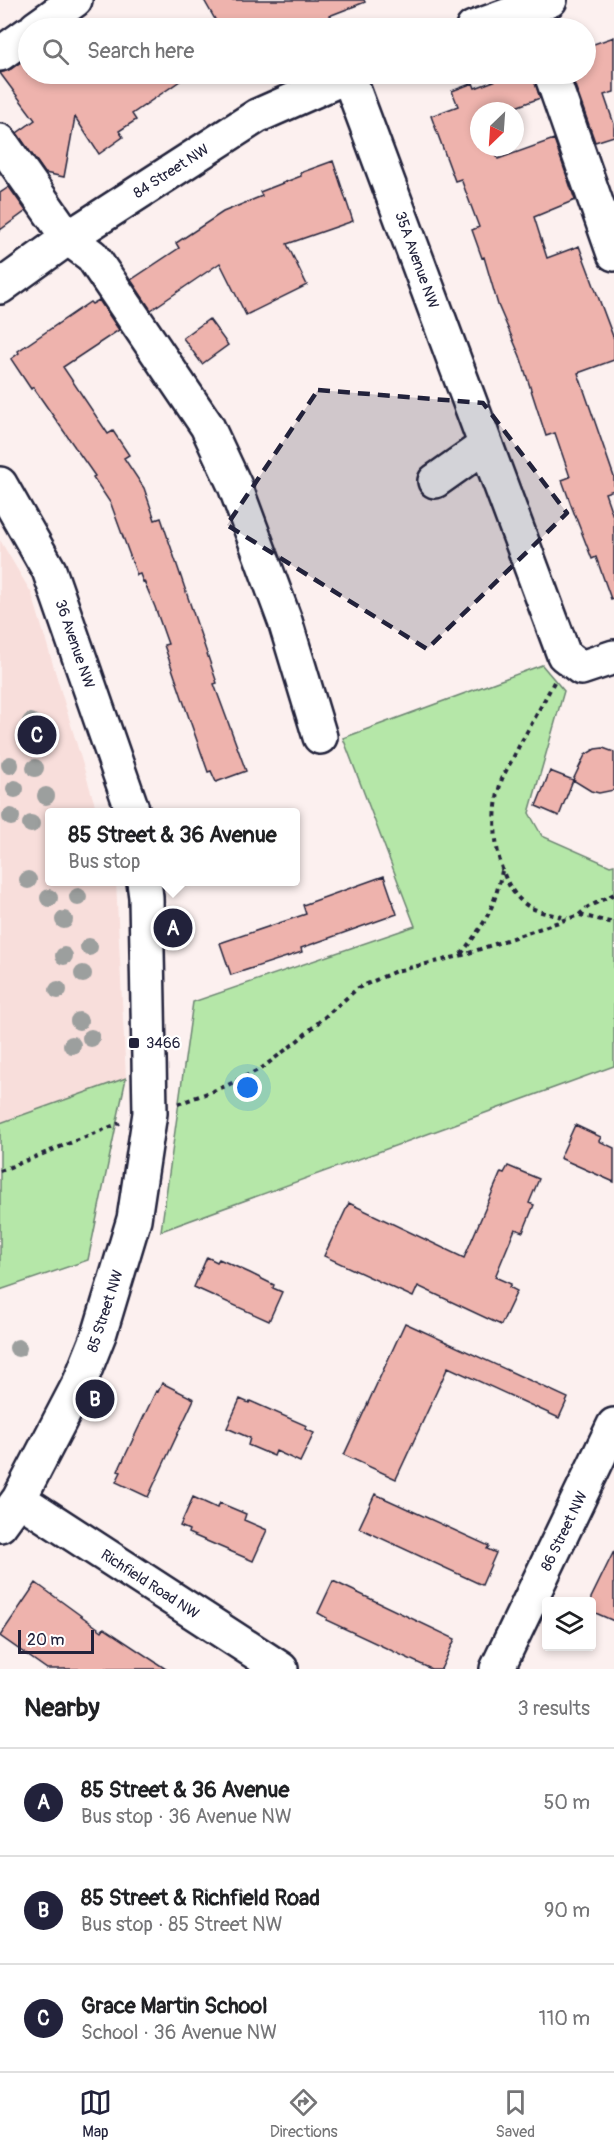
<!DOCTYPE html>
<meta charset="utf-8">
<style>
:root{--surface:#fff;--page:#f6f6f6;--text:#202124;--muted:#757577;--line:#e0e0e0;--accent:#22223b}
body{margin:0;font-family:Pangolin,sans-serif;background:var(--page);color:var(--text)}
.controls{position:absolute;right:18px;bottom:18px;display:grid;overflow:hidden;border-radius:6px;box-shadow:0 3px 9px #0003}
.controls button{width:54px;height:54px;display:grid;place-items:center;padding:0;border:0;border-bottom:2px solid var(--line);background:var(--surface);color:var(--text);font:30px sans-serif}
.compass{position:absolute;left:470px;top:102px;width:54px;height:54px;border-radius:50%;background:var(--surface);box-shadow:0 3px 9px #0003;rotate:205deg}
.scale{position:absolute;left:18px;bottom:15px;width:76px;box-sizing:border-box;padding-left:6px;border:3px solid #22223b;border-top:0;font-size:16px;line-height:21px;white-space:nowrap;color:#22223b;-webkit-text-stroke:4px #fff;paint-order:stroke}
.you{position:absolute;left:248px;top:1088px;width:21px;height:21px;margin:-15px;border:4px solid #fff;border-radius:50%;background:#1a73e8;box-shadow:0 0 0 9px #1a73e833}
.badge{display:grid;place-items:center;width:39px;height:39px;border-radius:50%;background:var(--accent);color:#fff;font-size:20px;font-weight:700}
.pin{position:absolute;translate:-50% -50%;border:3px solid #fff;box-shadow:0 2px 6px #0006}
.popup{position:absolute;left:45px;top:808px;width:255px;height:78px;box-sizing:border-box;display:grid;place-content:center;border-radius:6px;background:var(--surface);filter:drop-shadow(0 2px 4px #0005);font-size:20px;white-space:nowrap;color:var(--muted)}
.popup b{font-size:22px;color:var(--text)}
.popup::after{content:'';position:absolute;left:50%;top:100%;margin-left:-12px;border:12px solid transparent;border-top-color:var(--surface)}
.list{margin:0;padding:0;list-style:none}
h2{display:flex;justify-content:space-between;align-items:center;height:78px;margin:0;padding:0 24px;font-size:26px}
h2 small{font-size:20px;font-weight:400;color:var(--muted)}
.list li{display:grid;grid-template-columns:39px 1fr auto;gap:18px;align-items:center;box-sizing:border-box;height:108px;padding:0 24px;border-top:2px solid var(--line)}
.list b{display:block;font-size:22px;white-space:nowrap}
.list p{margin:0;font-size:20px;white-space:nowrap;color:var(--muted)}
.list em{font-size:20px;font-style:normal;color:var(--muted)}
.icon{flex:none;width:33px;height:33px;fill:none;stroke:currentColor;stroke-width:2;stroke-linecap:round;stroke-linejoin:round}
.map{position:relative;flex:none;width:614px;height:1669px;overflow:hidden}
.search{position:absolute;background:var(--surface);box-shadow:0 3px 9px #0003;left:18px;right:18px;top:18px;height:66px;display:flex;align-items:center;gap:15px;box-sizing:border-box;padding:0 21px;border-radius:33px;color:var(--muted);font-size:22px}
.sheet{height:402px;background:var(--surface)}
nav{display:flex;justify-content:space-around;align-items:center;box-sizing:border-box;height:84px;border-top:2px solid var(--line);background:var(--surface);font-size:16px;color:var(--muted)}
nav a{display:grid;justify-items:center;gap:3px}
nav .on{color:var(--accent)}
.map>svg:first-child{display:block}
</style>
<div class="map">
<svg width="614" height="1669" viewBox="0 0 614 1669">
<rect width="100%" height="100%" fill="#fcf0ef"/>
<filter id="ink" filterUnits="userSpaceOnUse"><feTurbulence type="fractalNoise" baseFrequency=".0167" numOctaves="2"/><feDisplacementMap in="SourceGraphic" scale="12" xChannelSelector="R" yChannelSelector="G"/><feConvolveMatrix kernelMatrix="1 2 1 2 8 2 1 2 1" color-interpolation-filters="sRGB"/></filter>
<g filter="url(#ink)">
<path fill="#f8dedb" d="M0,540L32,594L97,812H50V882H116L126,1078L0,1123Z"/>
<path fill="#b5e7a8" stroke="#6c8472" stroke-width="1.5" d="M542,665L564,691L529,813L542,836L610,866L614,865V1066L161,1231L193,1002L415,926L343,738Z
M126,1078L88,1260L0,1290V1123Z"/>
<path fill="#eeb3ad" stroke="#22223b" stroke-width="1.5" d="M204,0H364L365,2L329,16L330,20L306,28H220Z
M614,37V92L604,95L614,124V136L595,142L571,74H585V47Z
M25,59L28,62V74H190L132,114L136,120L119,131L123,137L99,154L75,117L64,177L45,173L17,133L35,120L0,73L11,69Z
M513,74H533L540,98L505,111H479V147H493L498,159L554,139L575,200L534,217L547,258L579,246L614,339V360L578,373L614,477V490L605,493L614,519V598L611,599L596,557L592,559L571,505L562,480L570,477L555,433L546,436L520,356L498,305L484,257L482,258L472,230L479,227L461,179L455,181L431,116L458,106L452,91L473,83L475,88Z
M333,161L353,221L287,244L307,285L246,315L220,263L151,310L131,280L179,248L176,243L223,212L262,196L260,192L301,176L300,173Z
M9,187L26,211L0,230V193Z
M99,300L119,330L63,367L108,434L113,431L129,455L124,458L144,488L155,520L161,518L217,683L214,684L246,771L216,782L211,771L208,772L188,715L164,645L168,644L155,607L144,581L143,582L140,574L137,575L111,504L93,477L95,476L33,387L31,389L11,359L19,353L18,351L90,302L92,304Z
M209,319L228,345L202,364L183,338Z
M603,748L614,752V790L599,793L591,791L573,780L585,755L595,749Z
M550,771L573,780L559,816L536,806Z
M384,876L397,914L301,948L302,952L231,975L220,943L306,914L303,905Z
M575,1125L601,1137L599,1141L614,1148V1182L560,1158Z
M508,1166L539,1179L529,1203L534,1205L523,1232L515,1229L495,1277L511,1284L509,1287L517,1291L501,1325L418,1286L413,1297L324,1256L349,1203L464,1258L501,1172L504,1173Z
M207,1257L217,1262L219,1259L250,1273L274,1285L273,1288L282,1292L269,1321L194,1287Z
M405,1323L568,1398L559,1418L448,1367L396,1479L344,1455Z
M162,1383L194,1399L148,1497L116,1482L121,1472L118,1471L156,1391L158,1392Z
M240,1399L249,1403L250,1401L307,1426L305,1429L314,1433L300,1462L276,1451L274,1456L248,1445L250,1438L227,1428Z
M375,1494L489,1546L487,1549L496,1553L482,1585L359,1528Z
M193,1497L217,1508L220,1503L246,1514L244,1520L267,1530L253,1561L188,1533L189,1530L180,1526Z
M614,1551V1621L591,1611V1598Z
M333,1581L455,1639L441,1669H431L326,1620L327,1618L318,1613Z
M36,1583L102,1631L104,1628L166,1669H47L0,1636Z"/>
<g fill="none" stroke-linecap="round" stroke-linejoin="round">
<g stroke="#22223b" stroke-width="38">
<path id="minor" d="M36,28L75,0
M473,28L550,0
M0,54L28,34
M551,74L614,254
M348,75L564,655L581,668L614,657
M0,141L68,238L92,256L207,426L235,486L285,621L320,737
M0,287L68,238L257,116L352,74
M435,481L486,445
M0,484L49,570L133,812
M19,1499L281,1669
M0,1525L19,1499L80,1382L100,1332L134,1219L150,1113L146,897L144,882
M497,1669L614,1425"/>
</g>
<path stroke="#22223b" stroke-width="4" stroke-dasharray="4.5 4.5" stroke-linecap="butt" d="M554,682C543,703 531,725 519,746C514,757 507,768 502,779C489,814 493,884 528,906C540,913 554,915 567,918
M580,915L614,923
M461,954C486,922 493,911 502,871
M178,1104L226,1086L262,1068L296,1042L358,988L396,971L460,956L579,915L588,907L614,894
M0,1171L120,1123"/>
<use href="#minor" stroke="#fff" stroke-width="33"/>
</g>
<g fill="#9c9f9e">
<circle cx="31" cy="722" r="9"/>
<circle cx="10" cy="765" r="9"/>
<circle cx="35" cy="768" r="9"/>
<circle cx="15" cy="789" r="9"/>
<circle cx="46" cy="796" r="9"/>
<circle cx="11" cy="817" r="9"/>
<circle cx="31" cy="824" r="9"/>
<circle cx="28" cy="880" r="9"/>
<circle cx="78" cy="897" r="9"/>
<circle cx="49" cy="898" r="9"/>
<circle cx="64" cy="920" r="9"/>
<circle cx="89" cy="947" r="9"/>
<circle cx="64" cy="956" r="9"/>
<circle cx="83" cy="974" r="9"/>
<circle cx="58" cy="990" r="9"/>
<circle cx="79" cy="1021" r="9"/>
<circle cx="91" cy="1038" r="9"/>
<circle cx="72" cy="1045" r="9"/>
<circle cx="18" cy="1348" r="9"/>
</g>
</g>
<path fill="#22223b" fill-opacity="0.2" stroke="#22223b" stroke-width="4.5" stroke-dasharray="12 8" stroke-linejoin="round" d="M318,390L483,403L567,513L427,649L227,525Z"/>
<rect fill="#22223b" stroke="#fff" stroke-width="2" x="128" y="1037" width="12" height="12" rx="3"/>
<g text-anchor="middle" stroke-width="4.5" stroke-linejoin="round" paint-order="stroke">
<g font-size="15" fill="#22223b" stroke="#fff">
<text transform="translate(171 171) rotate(-33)" y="5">84 Street NW</text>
<text transform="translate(417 260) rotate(70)" y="5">35A Avenue NW</text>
<text transform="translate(75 644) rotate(71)" y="5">36 Avenue NW</text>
<text transform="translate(105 1311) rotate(-72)" y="5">85 Street NW</text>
<text transform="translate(564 1531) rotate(-64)" y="5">86 Street NW</text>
<text transform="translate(150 1584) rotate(33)" y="5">Richfield Road NW</text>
</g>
<g font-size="15" fill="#22223b" stroke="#fff" text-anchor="start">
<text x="146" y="1048">3466</text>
</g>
</g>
</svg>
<div class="controls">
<button><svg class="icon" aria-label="layers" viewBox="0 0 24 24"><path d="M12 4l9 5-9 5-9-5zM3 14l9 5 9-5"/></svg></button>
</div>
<svg class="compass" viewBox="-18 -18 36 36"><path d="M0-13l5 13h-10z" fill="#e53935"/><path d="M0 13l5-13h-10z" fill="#757577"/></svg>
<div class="scale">20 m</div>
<div class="you"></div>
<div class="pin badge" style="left:173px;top:928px">A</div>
<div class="popup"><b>85 Street &amp; 36 Avenue</b>Bus stop</div>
<div class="pin badge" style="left:95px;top:1399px">B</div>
<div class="pin badge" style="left:37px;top:735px">C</div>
<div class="search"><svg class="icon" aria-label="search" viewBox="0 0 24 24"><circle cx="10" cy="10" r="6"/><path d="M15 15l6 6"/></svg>Search here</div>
</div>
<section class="sheet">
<h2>Nearby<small>3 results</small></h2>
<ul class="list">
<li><span class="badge">A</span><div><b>85 Street &amp; 36 Avenue</b><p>Bus stop · 36 Avenue NW</p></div><em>50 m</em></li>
<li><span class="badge">B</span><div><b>85 Street &amp; Richfield Road</b><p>Bus stop · 85 Street NW</p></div><em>90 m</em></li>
<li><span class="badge">C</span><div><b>Grace Martin School</b><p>School · 36 Avenue NW</p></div><em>110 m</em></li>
</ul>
</section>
<nav>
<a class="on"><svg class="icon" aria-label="map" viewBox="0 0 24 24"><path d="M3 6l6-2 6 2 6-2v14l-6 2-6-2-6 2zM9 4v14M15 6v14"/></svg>Map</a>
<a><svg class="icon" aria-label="directions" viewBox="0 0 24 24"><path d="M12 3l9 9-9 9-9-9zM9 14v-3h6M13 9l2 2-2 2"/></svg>Directions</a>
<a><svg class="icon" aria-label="saved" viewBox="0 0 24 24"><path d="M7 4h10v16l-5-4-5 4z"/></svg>Saved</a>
</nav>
